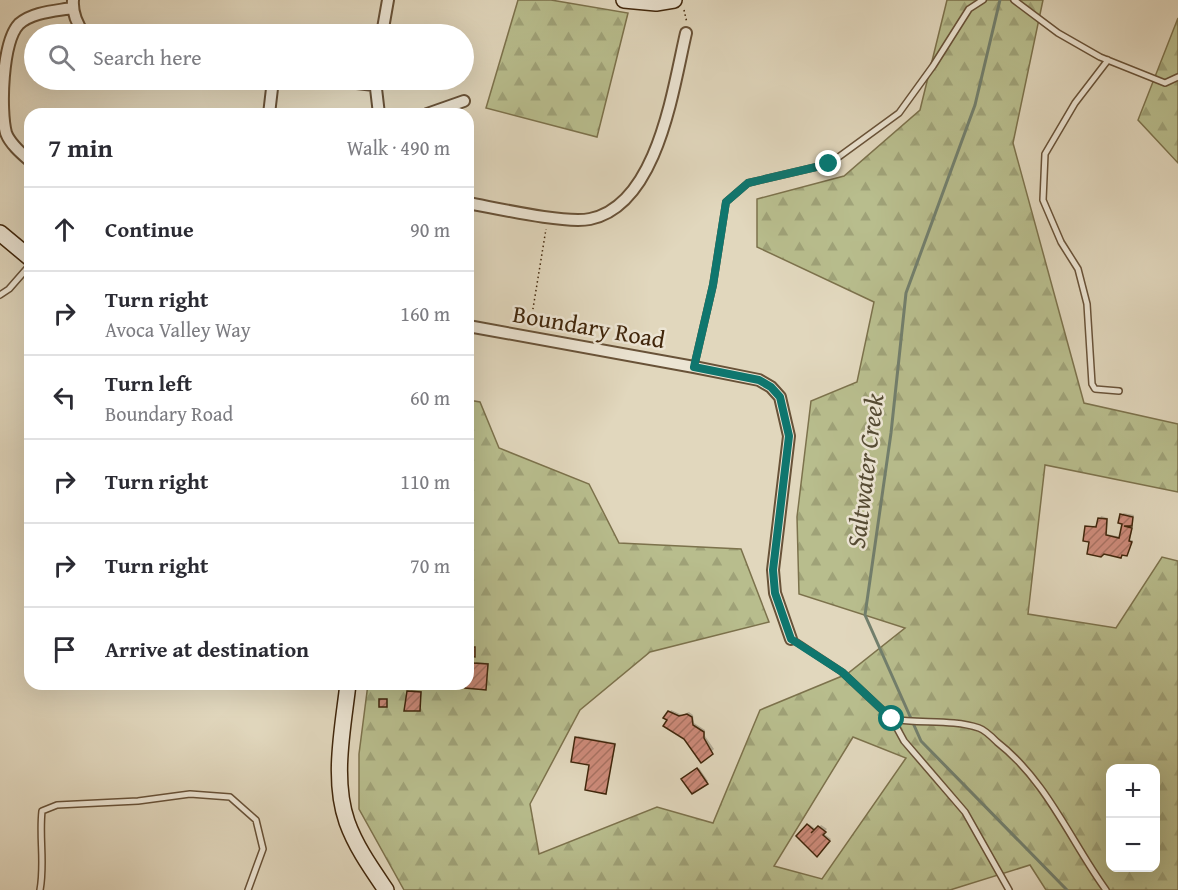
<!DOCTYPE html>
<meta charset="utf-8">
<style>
:root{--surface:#fff;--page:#f2f2f3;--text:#2b2b33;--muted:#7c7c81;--line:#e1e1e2}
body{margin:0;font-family:"Gentium Book Plus",serif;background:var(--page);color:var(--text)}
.controls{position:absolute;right:18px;bottom:18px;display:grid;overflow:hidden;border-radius:12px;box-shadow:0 6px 24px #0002}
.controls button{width:54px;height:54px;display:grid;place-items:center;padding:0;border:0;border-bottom:2px solid var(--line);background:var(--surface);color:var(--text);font:30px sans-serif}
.stop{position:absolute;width:18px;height:18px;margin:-14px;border:4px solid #0f766e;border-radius:50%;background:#fff}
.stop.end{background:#0f766e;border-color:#fff;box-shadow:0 2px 6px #0008}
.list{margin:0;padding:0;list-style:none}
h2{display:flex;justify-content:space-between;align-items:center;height:78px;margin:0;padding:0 24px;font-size:26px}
h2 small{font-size:20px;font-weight:400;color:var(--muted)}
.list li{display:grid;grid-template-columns:39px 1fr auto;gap:18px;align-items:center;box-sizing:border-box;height:84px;padding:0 24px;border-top:2px solid var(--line)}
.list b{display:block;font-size:22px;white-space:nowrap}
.list p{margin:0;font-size:20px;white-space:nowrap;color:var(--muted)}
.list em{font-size:20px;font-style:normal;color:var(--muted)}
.icon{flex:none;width:33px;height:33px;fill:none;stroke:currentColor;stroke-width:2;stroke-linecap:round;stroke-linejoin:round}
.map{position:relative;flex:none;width:1178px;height:890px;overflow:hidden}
.search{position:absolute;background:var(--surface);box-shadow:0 6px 24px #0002;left:24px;top:24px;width:450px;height:66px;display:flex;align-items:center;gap:15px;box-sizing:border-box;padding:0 21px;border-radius:33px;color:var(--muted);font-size:22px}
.panel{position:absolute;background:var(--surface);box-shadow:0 6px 24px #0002;left:24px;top:108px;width:450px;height:582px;border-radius:18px}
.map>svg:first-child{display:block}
</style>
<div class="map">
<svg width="1178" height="890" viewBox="0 0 1178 890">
<defs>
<pattern id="forest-firs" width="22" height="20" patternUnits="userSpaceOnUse" patternTransform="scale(1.5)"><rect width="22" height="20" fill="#b8bd8d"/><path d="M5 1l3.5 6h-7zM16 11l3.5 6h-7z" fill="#9fa278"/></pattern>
<pattern id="building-hatch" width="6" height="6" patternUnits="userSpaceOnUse" patternTransform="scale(1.5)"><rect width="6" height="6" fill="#cc8a79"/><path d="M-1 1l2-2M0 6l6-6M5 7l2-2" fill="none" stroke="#a77161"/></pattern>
</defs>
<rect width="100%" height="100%" fill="#e1d7bd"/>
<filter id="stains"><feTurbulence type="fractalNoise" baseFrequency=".00333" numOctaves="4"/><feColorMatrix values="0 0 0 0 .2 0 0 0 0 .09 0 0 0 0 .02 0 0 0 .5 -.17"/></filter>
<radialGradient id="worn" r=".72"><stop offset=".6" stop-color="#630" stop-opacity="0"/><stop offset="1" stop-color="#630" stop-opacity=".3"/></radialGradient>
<path fill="url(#forest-firs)" stroke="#7c724c" stroke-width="1.5" fill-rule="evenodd" d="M518,0H551L628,13L597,137L486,108Z
M947,0H1043L1013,143L1084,403L1178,424V492L1045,465L1028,614L1116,628L1162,557L1178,561V890H1046L1030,865L950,890H404L359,809V754L368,684H468V400L480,402L499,448L589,484L619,543L741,549L769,622L650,652L580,710L530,804L539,854L657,807L713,823L760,710L847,674L905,628L799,594L797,517L811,401L857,382L874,302L757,247V199L844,176L920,110ZM853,737L906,758L822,879L774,866ZM1110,768H1156V868H1110Z
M1178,18V163L1138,120Z"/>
<path fill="#0003" d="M1123,513L1134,515L1130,526H1133L1130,540H1133L1121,556L1091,541L1087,527L1098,525L1101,516L1108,518L1107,534L1121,537Z
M476,662L489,663L486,688L466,684L468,672L474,671Z
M411,690L422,691L419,710L409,692Z
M671,710L682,715L689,712L693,715L694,723L705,730V736L714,749L701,761L685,738L665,725Z
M578,736L616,743L606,792L577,738Z
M699,768L708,781L707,782L685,778Z
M809,824L817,830L821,825L827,829L823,833L831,839L817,855L798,836Z"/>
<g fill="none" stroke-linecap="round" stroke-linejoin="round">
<path stroke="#727f6d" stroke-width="3" d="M1000,0L975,105L906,293L891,433L865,615L921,741L1067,890"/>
</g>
<path fill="url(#building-hatch)" stroke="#40260b" stroke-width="1.5" d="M1120,514L1133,517L1132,526H1124L1132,528L1129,541L1132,542L1127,556L1122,555L1121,558L1104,554L1101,557L1087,554L1089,542L1083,541L1085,526L1096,527L1098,518L1107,519L1106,535L1119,538L1122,524L1118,523Z
M468,647H475V657L468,656Z
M473,663L488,664L486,690L465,688V684H468V672H472Z
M407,691L421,692L420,711H404Z
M379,699H387V707H379Z
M668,711L679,716L687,714L692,717L693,725L704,732V738L713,754L701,763L684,739L663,726L667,720L663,718Z
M575,737L615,744L606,794L585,790L589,765L571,762Z
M697,768L708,784L692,794L681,779Z
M807,824L814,830L811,833L818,826L826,832L823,835L830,841L817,857L796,836Z"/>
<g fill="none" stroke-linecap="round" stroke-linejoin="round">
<g stroke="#685238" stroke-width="8">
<path id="lane" d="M1014,0L1058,33L1100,57L1165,83L1178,77
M1108,60L1075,103L1045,154L1043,200L1061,242L1078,269L1087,304L1092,384L1095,389L1119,391
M0,295L9,289L30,265
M694,367L713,285L726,202L748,183L829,164L899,113L933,66L969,9L983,0
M792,639L842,672L892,719L904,741L965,812L1009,890
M892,719C920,724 951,719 979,728C985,730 992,737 997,742C1047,781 1070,840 1106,890
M40,890C45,863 39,838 42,811L57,805L138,801L190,794L230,797L256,820L263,849L248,890"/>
</g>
<g stroke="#685238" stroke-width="14">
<path id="street" d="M73,0C72,13 77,24 84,34
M382,34L388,0
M331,80L374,85
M375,80L379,114
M269,114L273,80
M427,114L464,101
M30,161C22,154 10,144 6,133C0,110 2,42 19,24C32,12 55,11 72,8
M468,203C496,208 565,224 590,219C658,205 673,88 686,33
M468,326L694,367L759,380L771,387L780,397L789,436L773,570L775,593L791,639"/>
</g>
<g stroke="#40260b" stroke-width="18">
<path id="secondary" d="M624,0L656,3L674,0
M0,233L30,258
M348,684C343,728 332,779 347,822C356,847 371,868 386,890"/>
</g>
<path stroke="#40260b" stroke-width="1.5" stroke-dasharray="1.5 3" stroke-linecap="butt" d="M684,10L687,23
M530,327L546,229"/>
<use href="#lane" stroke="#ece5d4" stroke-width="5"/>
<use href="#street" stroke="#ece5d4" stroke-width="10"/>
<use href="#secondary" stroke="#ece5d4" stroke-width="15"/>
</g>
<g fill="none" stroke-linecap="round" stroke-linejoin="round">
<path stroke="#0f766e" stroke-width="8" d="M829,164L748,183L726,202L713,285L694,367L759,380L771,387L780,397L789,436L773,570L775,593L791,639L842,672L892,719"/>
</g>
<g text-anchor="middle" stroke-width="5" stroke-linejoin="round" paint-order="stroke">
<g font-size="24" fill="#40260b" stroke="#ece5d4">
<text transform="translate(589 327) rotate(10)" y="8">Boundary Road</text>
</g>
<g font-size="26" font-style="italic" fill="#554b34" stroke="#ece5d4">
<text transform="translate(865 471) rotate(-83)" y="9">Saltwater Creek</text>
</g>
</g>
<rect width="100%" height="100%" filter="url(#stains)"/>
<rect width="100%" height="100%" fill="url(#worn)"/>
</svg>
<div class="controls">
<button>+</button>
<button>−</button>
</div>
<div class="stop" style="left:892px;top:719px"></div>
<div class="stop end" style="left:829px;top:164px"></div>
<div class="search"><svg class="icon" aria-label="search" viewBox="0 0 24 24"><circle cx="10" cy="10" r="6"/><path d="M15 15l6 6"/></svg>Search here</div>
<section class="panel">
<h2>7 min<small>Walk · 490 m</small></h2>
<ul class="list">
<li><svg class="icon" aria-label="ahead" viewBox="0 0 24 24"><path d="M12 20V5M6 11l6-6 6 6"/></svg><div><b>Continue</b></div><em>90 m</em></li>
<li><svg class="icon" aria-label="right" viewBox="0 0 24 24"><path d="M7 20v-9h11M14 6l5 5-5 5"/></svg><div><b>Turn right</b><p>Avoca Valley Way</p></div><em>160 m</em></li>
<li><svg class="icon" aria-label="left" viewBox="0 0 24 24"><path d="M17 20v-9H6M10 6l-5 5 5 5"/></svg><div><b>Turn left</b><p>Boundary Road</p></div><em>60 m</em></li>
<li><svg class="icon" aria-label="right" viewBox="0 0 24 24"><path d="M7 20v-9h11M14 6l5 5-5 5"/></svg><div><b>Turn right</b></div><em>110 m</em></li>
<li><svg class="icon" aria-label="right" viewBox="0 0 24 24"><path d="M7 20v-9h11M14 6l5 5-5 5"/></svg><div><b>Turn right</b></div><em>70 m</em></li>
<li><svg class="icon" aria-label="arrive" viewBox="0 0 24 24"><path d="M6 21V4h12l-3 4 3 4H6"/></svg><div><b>Arrive at destination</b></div></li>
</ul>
</section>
</div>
